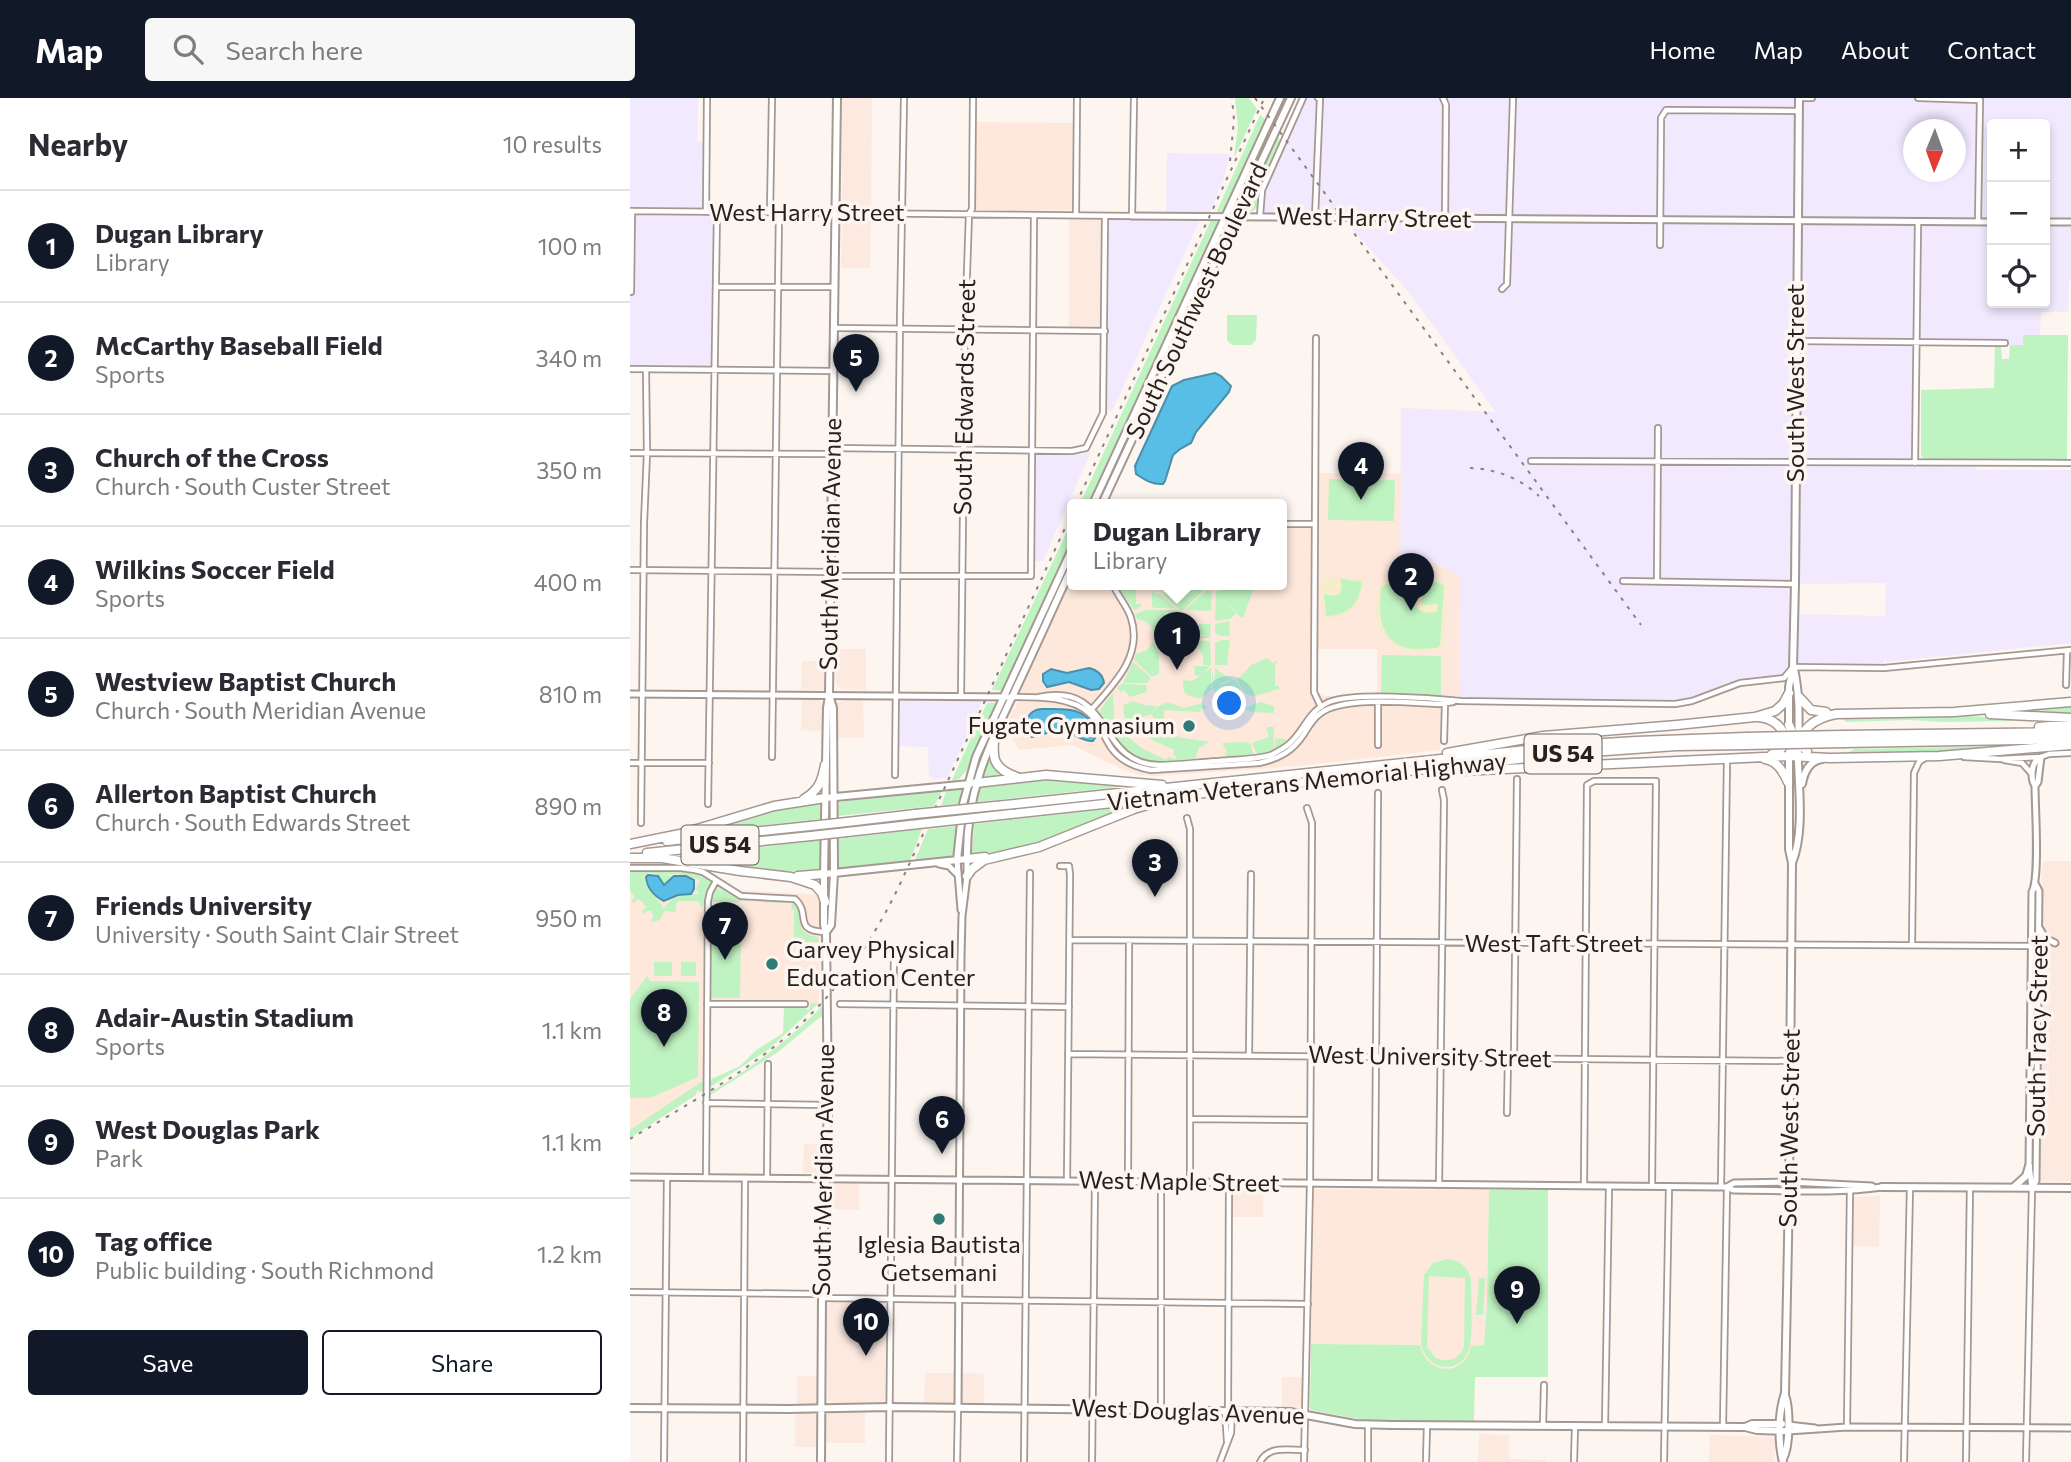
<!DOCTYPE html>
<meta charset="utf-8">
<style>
:root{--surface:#fff;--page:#f7f7f7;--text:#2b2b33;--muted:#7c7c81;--line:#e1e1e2;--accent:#111827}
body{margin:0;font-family:Commissioner,sans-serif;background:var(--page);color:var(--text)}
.controls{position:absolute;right:21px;top:21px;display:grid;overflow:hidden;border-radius:7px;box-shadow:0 4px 10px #0003}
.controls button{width:63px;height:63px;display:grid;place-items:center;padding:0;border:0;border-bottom:2px solid var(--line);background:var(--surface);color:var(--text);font:35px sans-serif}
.compass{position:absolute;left:1273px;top:21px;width:63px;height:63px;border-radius:50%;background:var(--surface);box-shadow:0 4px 10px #0003;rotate:181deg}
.you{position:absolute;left:600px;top:606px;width:24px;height:24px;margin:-18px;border:5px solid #fff;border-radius:50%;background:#1a73e8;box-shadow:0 0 0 10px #1a73e833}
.badge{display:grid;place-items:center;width:46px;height:46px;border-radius:50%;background:var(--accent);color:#fff;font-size:23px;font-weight:700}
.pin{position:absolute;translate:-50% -58px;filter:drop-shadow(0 2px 4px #0008)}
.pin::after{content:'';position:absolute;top:37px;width:24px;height:21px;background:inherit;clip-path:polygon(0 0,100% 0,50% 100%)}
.popup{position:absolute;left:437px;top:401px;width:220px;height:91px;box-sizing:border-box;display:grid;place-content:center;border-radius:7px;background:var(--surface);filter:drop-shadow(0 2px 5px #0005);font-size:23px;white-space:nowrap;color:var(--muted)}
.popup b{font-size:26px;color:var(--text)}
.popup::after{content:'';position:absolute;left:50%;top:100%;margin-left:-14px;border:14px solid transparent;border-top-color:var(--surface)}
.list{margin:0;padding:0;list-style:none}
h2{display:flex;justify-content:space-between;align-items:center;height:91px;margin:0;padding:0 28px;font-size:30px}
h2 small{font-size:23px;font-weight:400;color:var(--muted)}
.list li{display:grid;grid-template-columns:46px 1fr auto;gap:21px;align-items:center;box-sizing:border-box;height:112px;padding:0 28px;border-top:2px solid var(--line)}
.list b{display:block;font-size:26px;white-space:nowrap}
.list p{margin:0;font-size:23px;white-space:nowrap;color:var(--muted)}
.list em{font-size:23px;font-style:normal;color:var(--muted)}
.actions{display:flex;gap:14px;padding:21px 28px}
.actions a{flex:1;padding:16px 0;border:2px solid var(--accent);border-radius:7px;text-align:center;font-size:24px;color:var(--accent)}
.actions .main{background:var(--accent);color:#fff}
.icon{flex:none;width:38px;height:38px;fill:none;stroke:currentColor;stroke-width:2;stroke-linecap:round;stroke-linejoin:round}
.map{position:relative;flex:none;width:1441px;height:1364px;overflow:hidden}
header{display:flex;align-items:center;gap:42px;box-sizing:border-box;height:98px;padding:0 35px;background:var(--accent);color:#fff}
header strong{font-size:33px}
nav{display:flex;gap:38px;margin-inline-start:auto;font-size:24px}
.search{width:490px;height:63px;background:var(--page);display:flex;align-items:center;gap:18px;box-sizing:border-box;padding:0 24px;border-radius:7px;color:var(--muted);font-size:26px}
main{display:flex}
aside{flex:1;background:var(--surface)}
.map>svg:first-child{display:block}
</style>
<header>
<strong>Map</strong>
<div class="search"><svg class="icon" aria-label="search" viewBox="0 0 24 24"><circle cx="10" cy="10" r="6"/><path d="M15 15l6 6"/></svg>Search here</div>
<nav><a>Home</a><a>Map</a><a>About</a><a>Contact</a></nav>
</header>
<main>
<aside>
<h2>Nearby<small>10 results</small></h2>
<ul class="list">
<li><span class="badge">1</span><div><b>Dugan Library</b><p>Library</p></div><em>100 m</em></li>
<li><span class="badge">2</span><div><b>McCarthy Baseball Field</b><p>Sports</p></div><em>340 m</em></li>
<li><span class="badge">3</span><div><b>Church of the Cross</b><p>Church · South Custer Street</p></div><em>350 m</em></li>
<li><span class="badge">4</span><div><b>Wilkins Soccer Field</b><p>Sports</p></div><em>400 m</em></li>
<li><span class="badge">5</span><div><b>Westview Baptist Church</b><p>Church · South Meridian Avenue</p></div><em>810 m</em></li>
<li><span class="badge">6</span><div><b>Allerton Baptist Church</b><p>Church · South Edwards Street</p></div><em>890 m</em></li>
<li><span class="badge">7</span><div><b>Friends University</b><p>University · South Saint Clair Street</p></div><em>950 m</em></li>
<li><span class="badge">8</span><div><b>Adair-Austin Stadium</b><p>Sports</p></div><em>1.1 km</em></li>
<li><span class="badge">9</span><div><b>West Douglas Park</b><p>Park</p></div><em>1.1 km</em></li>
<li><span class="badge">10</span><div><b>Tag office</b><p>Public building · South Richmond</p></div><em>1.2 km</em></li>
</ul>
<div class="actions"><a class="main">Save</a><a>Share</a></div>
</aside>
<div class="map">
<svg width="1441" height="1364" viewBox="0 0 1441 1364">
<rect width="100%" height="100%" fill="#fdf5f0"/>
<path fill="#fce9e0" d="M212,0H242L241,112L216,111L212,105Z
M215,118H241L240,170H211L212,121Z
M439,120L469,121L473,123L471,230H439Z
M206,551H236V592L212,591L208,589L206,585Z
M172,563H197L196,590L194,592H171Z
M172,602H187L193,604L194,633L171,632Z
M214,602H233L234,640H206L205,608L207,605Z
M1413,763H1441V1083H1413L1407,1078L1411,865L1414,857V798L1411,780Z
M174,1046H192V1073L189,1075H173Z
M201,1086H229V1112L198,1111V1092Z
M604,1089H633V1119H602V1092Z
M1250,1098L1249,1149L1223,1148V1099Z
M203,1203L258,1205L257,1305H203L198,1302L196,1208Z
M295,1275H325L324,1306H294Z
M331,1275L354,1276V1307L330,1306Z
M167,1278H189V1302L186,1306L167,1308Z
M652,1279H675L674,1309L652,1310Z
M235,1313V1345H195V1317L197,1315Z
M182,1315L188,1317L189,1320V1349H165V1316Z
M849,1336L879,1337V1361L916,1362V1364H848Z
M1080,1337L1142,1339L1145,1343L1144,1364H1079Z"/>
<path fill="#f1e9fe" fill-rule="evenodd" d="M0,0H68L67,44H75L74,116L81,117L84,124L81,269L0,268Z
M672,0H1441V182H1439L1438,214H1411L1410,237H1394L1393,247L1286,245L1285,364L1344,365L1347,372H1441V545L1256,564L1255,558L1254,570L1163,569L1156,579L1110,585L1045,606L831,603L829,598L830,479L807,465L770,464L771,310L866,314L777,192L712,120L630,118V96ZM1362,26H1415V205H1362ZM1283,32H1325V74H1283ZM1256,485L1255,518L1165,516V486Z
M537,55L600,56L593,82L580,115H536Z
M481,121L570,122L482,313H477L478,124Z
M461,353L413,463H405L406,358L409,356L451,357Z
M270,602L352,603L317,680L303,681L299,677L298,649L269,648Z"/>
<path fill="#fde8db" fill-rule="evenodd" d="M345,24L444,25L443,110L442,112L348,113L345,111Z
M688,375L771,376L770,464L807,465L830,479L829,598H811L810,652L670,668L524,678L509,677L494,672L442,647L389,652L377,628L382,613L386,610L389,591L442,477V486H652V428H688ZM687,551H747V598H694L687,595Z
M32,766L76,771L107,792L188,797L191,818L189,905L75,906L73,992L0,1040V768Z
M684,1091L859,1092L857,1206L854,1248L841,1252L836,1261L831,1266L816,1271L802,1268L796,1263L790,1247L681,1246Z"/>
<path fill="#c0f3c2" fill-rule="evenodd" d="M605,0H619L627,11L604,60L608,29Z
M630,17L636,22L600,104L594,113L589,115L587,113L590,106Z
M641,30L644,34L606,112L605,109Z
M648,39L651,43L629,91L627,109L623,113H619L616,109L617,105Z
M581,122L587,123L589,129L459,406H450Z
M599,125L470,406H466L583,152Z
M597,217H627L626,242L621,247H602L597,242Z
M1393,237H1438L1437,361H1294L1291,358V292L1364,290L1365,247L1371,249L1372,261H1379L1380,247H1393Z
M699,381L765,382L764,423L698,422Z
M442,423V441L396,540L374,593L362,592Z
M442,456V465L384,590L381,591Z
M695,479L734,482C730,508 720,519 694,520C693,506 689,490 695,479Z
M790,481C799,482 809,480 816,487V508L812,550C784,559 750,550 747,517C746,508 748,498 749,489L754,484Z
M486,486H506V506H512L509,510L504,512Z
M586,486H595L594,488L596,486H606L604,490L599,491L623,492L613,520L608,517L593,500L606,516L600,521L585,523L586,494L591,490Z
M537,492H573V493L553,512H550L533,496Z
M577,492L582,494L581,513L555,512Z
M522,494L526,496H530L545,510H524L522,508Z
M516,512H547L551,514L535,515V523L544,524V530L551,531V536H525C520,528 519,523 507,521L505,516Z
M599,523L600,538H591L585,535V526Z
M568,526H581L580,540H553L554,538H577L568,536Z
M552,542L580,543L581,567H573V559L569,549L554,552Z
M591,542H600L597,567H585V545Z
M523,544L529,555V576L522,579L504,562L506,556L517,552Z
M752,557L811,558V597L751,596Z
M637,560L643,565L645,563H648L645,566V588H649V591C630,596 616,607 607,581L614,575L621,567Z
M503,564L521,580L517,585H493Z
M564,568H580L572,577L581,570V592L579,594L576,590L578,595L570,601C556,596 553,599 553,582L562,583L571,577L565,578Z
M582,570L584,588L585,570L594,577L603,581L593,584L587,594L582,591Z
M605,581L615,599L596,601L588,595L593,586Z
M492,586L516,587L517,594L500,599L494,592L491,594L487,590Z
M483,595L484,620L497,635L495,637L513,651L536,662L538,659L545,661L546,658L543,656L544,652L520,641L527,628L534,629V634H542L548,639L580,644L569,650L565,661C542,663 510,669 491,648C482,638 478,625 470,614V612Z
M503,603L514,607L526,608L522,615L527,609L537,604L554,610L572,605L577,610L571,611L570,614L534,612V623L527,624L521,616L512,619L509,625H499L494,618L493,607Z
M631,604L644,608V615L621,614L614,610Z
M357,605H364L367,608L337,672L329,681L323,684L322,682Z
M1441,606V616L1382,614V612Z
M1343,618L1385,621L1384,623L1313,624L1279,622L1216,624L1213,621Z
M639,629H644V653L647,651H645V640L655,641L657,643L652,647L653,649L639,656L628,658L622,645L639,639L636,630Z
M615,644L621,646L623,658L600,660L594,656L597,654L592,645Z
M1372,648V651L1320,655L1213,657L1225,651Z
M360,658L364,666L375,678L352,681Z
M418,679L497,687L498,688L347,704L350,689Z
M332,690L330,706L311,708L317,691Z
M313,691L304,708L208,718L209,704Z
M191,704L190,721L72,734L146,710Z
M504,708C451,729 399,755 342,758L344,726Z
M327,728L326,758L284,764L298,731Z
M292,731L279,765L275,766L273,764L270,766L207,772L208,741Z
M190,742V773C140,776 103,766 55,760V758Z
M26,772L61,775L79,781L81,784L76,799L75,809L70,808L69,803H48L46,806V814L34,813L30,822L22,824L21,822L24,819L21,813H17L14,816L12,813L16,809L11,803L8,801L4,805L1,803L5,799L0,793V773ZM18,775L28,776L32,785L35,786L42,778L30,777C49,776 52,775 70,782L66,791L69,796C56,796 40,798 34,811C28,798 15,793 14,778Z
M87,788L121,804L111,802L110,804H82L81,800L85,789L93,794Z
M129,802L164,804C176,817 161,835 188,839L189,844H164V812L161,811L162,805L127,804Z
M83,809V829H111L110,900H80L81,810Z
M24,864H42V878H24Z
M51,864H66V878H51Z
M17,878L21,883L69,884L68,979L20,1000H0V901Z
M180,905H189L139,951L79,990V982L110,968L125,953L153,935L154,909H172L179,912Z
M193,907L194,918L189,920L148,954L79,998V995C121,970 160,942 193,907Z
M71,984L74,985L73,992L70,995L69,992L66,993V997L0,1040V1032Z
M859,1092H918V1279H845L844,1323H739L681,1312L680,1309L681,1246L790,1247C797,1278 835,1279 841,1248L854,1247L857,1206Z
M817,1161C830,1162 838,1169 841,1182C841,1199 844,1240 838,1254C827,1279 795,1270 791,1245L794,1177L803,1165ZM799,1178L835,1180L834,1249C829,1261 819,1265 806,1260L797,1249Z
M849,1180H855L853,1217H846Z"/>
<path fill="#f7edc8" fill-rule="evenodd" d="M695,479L734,482C730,508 720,519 694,520C693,506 689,490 695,479ZM710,481L732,484C729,506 719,517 696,518L694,496L704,498L710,495L712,488Z
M790,481C799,482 809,480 816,487V508L812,550C784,559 750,550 747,517C746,508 748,498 749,489L754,484ZM790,484H807L814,488L810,547L807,550C798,550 787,552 778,550C748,543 749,514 751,490L756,486Z
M785,490H793L791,505L793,507L808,506L807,514C790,518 778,507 785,490Z"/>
<path fill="#58bee6" stroke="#498faa" stroke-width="2" d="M585,275L591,278L601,288L599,294L566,334L561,345L550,351L543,357L535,383L533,386C523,387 515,382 506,376L505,368L542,288L554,282Z
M459,570C467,572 473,577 474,585L469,591L461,592L439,584L417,589L413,583V576L421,571L437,575Z
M412,611C431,611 453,608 464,628C467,635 467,638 463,643C452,644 446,636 436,634C425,633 411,636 402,639L398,637C394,624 397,612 412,611Z
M18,777L28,778L34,787L44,778H56L64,782V791L61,796L48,797L34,803C24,798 17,790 16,779Z"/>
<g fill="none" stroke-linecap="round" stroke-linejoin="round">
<g stroke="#a59891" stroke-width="8">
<path id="minor" d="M813,0L816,7L815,121
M1169,0H1182
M1288,0L1350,2L1348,124
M0,113L502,118L504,0
M76,114L77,0
M140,114L142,0
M446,117L447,0
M630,118L632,92L673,0
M685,119L690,1L688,0
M1030,147L1031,20L1036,12L1169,13
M86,189H204
M872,191L877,186L883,0
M1,194L2,113
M204,230L475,233
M686,240L684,594L691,609
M1166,243L1375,245
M0,271L203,273
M202,350L442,353L456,350L473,315L475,118
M0,355L202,356
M901,363L1441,365
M1285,365L1288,124
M652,426H684
M0,472L201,474
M201,478H401L404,117
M993,483L1165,486
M1027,484L1028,330
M1436,587L1437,553
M331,598L335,232L339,116L342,111L343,0
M382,599C407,599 441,598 460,616C468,623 472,634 477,643C486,661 503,669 521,672L629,665C649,661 663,653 674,636C679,628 683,620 691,615C714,598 780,605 810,606L823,604
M409,599C484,583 465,666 529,667C549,667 568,664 588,663C605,661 624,662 641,657C647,654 653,651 659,646C675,632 677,614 699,604C723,594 803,600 831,603L1045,606L1062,603L1110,585L1154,580L1163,569L1254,570L1441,552
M462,611C485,585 513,557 501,520C497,507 487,498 483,486
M814,643L815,605
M748,647V605
M142,659L149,114
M1334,659L1370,661L1411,659L1419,656L1441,655
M1374,662L1392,665L1402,676
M0,665H79
M265,677L270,221L274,0
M78,706L87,114
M557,720L560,731V1085
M11,725L14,425L17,355L16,271
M430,768H439L440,777L437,1083
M0,770H51L65,772L73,774L111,798L165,801C182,816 161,833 196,834
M440,842L1409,848
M1282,847L1284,675L1289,664L1295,660
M77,906H175
M210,906L439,909
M438,956L1161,963
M619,957L621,776
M884,960L887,681
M76,1005L198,1007
M877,1015L878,960
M560,1021L680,1022
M76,1080L78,803L80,794L86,783
M137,1080L138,966
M498,1084L499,843
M745,1086L748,695
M809,1087L814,702L812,692
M954,1088L957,687L964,683H1026L1022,1088
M1091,1089L1097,661
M0,1194L192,1196
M192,1200L678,1206
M531,1312V1084
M595,1313L597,1343
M598,1313L599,1085
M913,1328L914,1287
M975,1328L979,1088
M1093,1329L1097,1089
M1217,1329L1220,1092
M34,1364L37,1079
M113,1364L115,1080
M259,1364L264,854
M327,1364L328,1310
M394,1364L400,775
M462,1364L465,1083
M590,1364L601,1335L602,1313
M630,1364C639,1347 658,1352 675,1352
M674,1364L680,1086L682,725L677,710
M738,1364V1327
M796,1364L797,1327
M944,1364L945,1328
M1034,1364L1039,1088
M1274,1364L1280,1089
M1336,1364L1340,1089
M1396,1364L1402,1090"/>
</g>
<g stroke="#a59891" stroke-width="9">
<path id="tertiary" d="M502,118L1362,124
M1415,124H1441
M0,596L382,599
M1405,688L1408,684L1411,659
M327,762L331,812
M309,766L319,768L327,776
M1410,831L1415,840L1425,845
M0,1079L1091,1089H1097L1103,1092C1153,1092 1203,1096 1252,1089
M1097,1089L1104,1085L1159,1084L1242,1088
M1402,1089L1399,1068L1402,794C1410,779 1405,710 1405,688C1400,680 1401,663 1411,659
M1402,1089L1406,1083L1409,793L1406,787
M328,1310L331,859L332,818L337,778V761
M1158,1327L1185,1330
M1158,1333L1217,1329L1441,1330"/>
</g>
<g stroke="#a59891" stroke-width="10">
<path id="secondary" d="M463,406L650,0
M472,406L661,0
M1159,629V589L1163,569L1165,486L1169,0
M1172,686C1174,674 1179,663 1192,661
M195,700L340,686
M327,762L333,706L346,659L442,451
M1162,765C1174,736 1169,694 1168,663C1168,631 1171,602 1164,571
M194,776L337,761C336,697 356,653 383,597C403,555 422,512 442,469
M196,834L201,827L204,775L203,610L200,600
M1385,1088L1396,1078L1399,1068
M1252,1089L1441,1090
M0,1310L157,1311L260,1309L660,1314L725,1326L762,1327L1115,1329L1127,1332L1158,1333
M1115,1329L1122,1326H1152
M1153,1361C1160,1348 1160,1311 1155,1297
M191,1364L192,1196L198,1007L196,834L194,827V776L197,610L199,598L207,0
M1153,1364C1148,1344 1148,1315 1155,1295L1159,1093L1162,765L1159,751V654"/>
</g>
<g stroke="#a59891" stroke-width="11">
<path id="motorway" d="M1169,599L1181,612L1196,614
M1360,616L1441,620
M1128,619C1141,620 1150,626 1155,638C1156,648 1151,653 1142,656
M1159,627L1165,641L1177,653
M1409,629L1441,626
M365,634C362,658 361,670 387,679
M1212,637L1441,634
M1214,645L1441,641
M817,655L913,638L1047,627L1125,619L1145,613L1153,606L1159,595
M1158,658C1172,635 1178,621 1206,616L1324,614L1441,604
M1135,661C1147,663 1153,673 1158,684
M808,674L1158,658L1200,660L1309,658L1441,647
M346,685L416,677L532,687
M174,701C189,692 192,683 195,667
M385,706L943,647L1006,643L1116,639
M381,716L934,656L1046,648L1116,647
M217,724L285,716
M217,734L280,727
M37,743L180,728
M0,746L50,736L144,708L195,700
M17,755L181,738
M0,760H32L110,773L161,779L185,787L192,795L195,804
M337,761L355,759
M168,778L194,776
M337,778L342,771L354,762L409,749L504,711L524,705"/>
</g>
<use href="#minor" stroke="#fff" stroke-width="4.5"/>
<use href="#tertiary" stroke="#fff" stroke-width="5"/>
<use href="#secondary" stroke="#fff" stroke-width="6"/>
<use href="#motorway" stroke="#fff" stroke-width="8"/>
<path stroke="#88817d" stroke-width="2" stroke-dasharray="3.5 7" stroke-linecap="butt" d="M625,0L1011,527
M600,63L604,22L602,0
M840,370C866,371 890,380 909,398
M446,406L633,3
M0,1041C52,1009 109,979 156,939C206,897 242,845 270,786L442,415"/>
<g stroke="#a59891" stroke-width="11" stroke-linecap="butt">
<path id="motorway-bridge" d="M1116,639L1212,637
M1116,647L1214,645
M285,716L385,706
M280,727L381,716
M180,728L217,724
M181,738L217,734"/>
</g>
<use href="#motorway-bridge" stroke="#fff" stroke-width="8"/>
</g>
<g fill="#317a77" stroke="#fdf5f0" stroke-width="2.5">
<circle cx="559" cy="628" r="7"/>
<circle cx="142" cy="866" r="7"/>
<circle cx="309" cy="1121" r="7"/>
</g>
<g text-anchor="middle" stroke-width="7" stroke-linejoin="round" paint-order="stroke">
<g fill="#fdf5f0" stroke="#66615d" stroke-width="2">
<rect x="894.5" y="636.5" width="77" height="39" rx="5"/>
<rect x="51.5" y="727.5" width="77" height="39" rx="5"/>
</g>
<g font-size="23" font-weight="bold" fill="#26211e">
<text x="933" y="664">US 54</text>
<text x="90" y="755">US 54</text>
</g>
<g font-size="24" fill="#26211e" stroke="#fdf5f0">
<text x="177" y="123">West Harry Street</text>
<text transform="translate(744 120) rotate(1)" y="8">West Harry Street</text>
<text transform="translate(567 203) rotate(-65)" y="8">South Southwest Boulevard</text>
<text transform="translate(1166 285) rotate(-90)" y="8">South West Street</text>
<text transform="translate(335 299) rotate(-89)" y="8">South Edwards Street</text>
<text transform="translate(201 446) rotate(-89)" y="8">South Meridian Avenue</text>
<text transform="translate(677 684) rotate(-6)" y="8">Vietnam Veterans Memorial Highway</text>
<text x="924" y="854">West Taft Street</text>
<text transform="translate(1408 938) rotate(-89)" y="8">South Tracy Street</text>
<text transform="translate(800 959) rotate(1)" y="8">West University Street</text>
<text transform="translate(1160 1030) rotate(-89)" y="8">South West Street</text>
<text transform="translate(194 1072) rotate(-89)" y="8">South Meridian Avenue</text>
<text transform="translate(549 1084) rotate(1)" y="8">West Maple Street</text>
<text transform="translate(558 1314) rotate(2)" y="8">West Douglas Avenue</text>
</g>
<g font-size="24" fill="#26211e" stroke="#fdf5f0" text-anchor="end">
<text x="545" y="636">Fugate Gymnasium</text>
<text x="156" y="860" text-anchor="start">Garvey Physical<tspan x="156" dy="28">Education Center</tspan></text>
<text x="309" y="1155" text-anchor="middle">Iglesia Bautista<tspan x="309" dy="28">Getsemani</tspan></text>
</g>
</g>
</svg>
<div class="controls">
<button>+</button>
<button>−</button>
<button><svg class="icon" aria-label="locate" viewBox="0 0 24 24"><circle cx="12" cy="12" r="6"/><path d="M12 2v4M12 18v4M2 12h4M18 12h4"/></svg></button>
</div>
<svg class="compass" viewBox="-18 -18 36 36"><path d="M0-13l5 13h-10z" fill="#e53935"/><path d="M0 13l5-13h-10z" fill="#7c7c81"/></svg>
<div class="you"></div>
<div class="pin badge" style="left:547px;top:572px">1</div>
<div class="popup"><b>Dugan Library</b>Library</div>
<div class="pin badge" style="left:781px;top:513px">2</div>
<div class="pin badge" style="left:525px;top:799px">3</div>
<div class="pin badge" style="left:731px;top:402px">4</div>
<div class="pin badge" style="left:226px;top:294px">5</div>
<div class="pin badge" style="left:312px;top:1056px">6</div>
<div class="pin badge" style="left:95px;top:862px">7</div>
<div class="pin badge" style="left:34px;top:949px">8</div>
<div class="pin badge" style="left:887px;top:1226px">9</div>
<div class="pin badge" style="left:236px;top:1258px">10</div>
</div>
</main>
